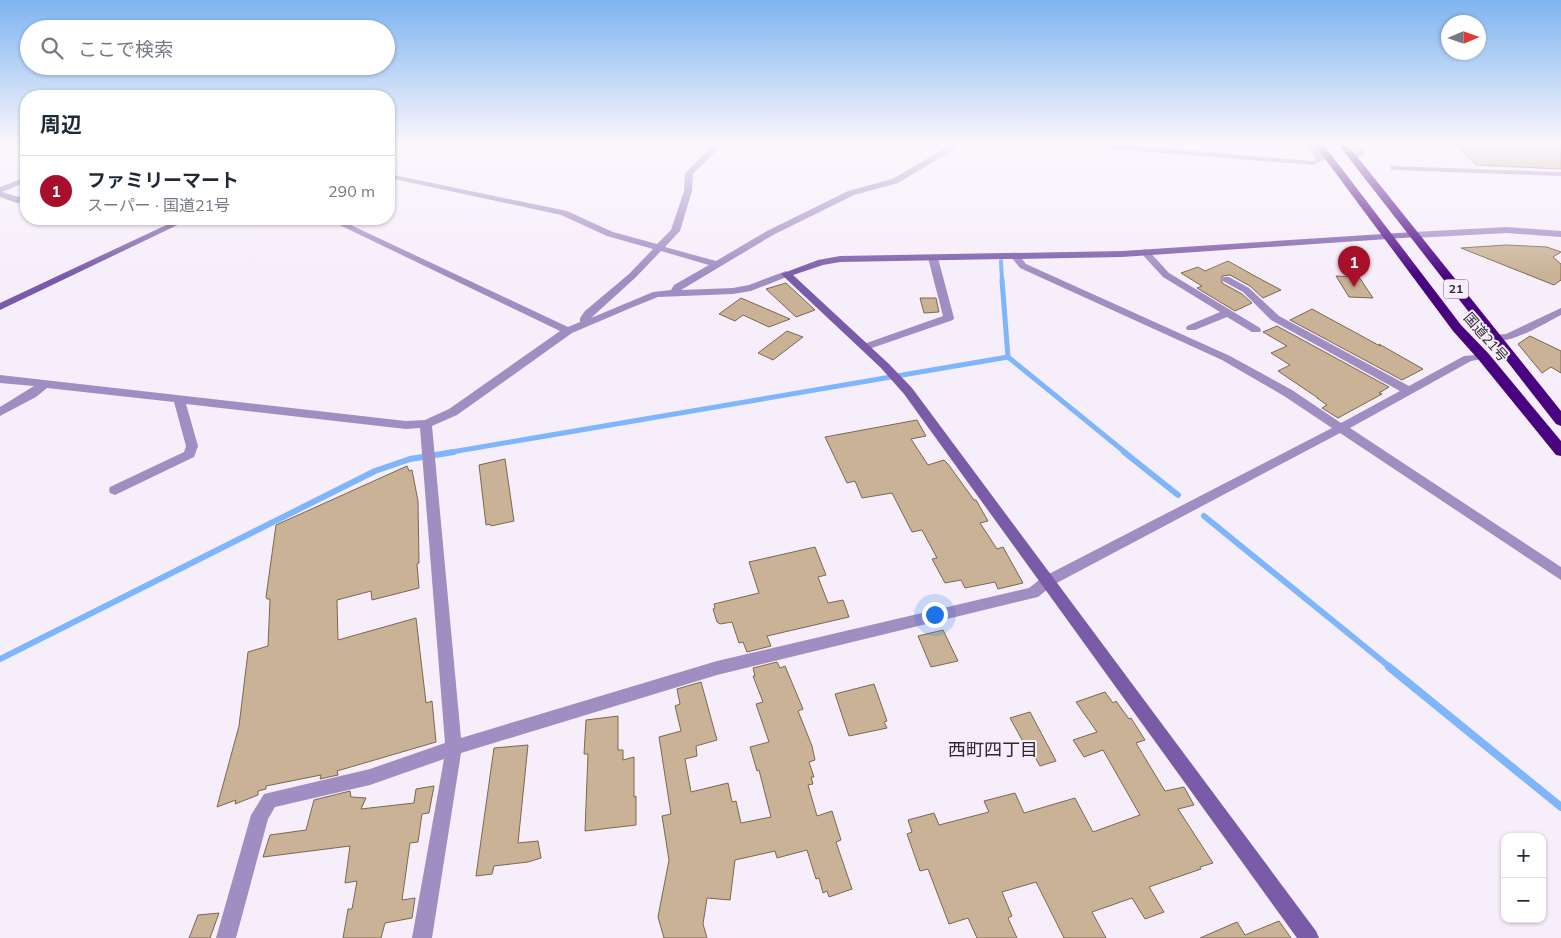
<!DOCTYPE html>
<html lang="ja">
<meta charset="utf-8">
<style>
:root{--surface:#fff;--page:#f2f2f3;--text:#1f2937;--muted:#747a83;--line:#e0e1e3;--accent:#a70f2b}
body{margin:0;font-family:Mulish,"Noto Sans JP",sans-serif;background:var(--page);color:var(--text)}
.controls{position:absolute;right:15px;bottom:15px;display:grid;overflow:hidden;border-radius:10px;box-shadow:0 1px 4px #0004}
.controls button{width:45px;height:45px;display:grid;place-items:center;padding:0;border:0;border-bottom:1px solid var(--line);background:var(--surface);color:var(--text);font:25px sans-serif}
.compass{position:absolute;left:1441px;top:15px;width:45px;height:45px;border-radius:50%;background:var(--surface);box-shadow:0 1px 4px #0004;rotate:88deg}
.you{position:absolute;left:934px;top:614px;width:18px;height:18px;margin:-12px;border:4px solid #fff;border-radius:50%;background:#1a73e8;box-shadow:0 0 0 8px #1a73e833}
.badge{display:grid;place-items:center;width:32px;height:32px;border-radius:50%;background:var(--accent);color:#fff;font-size:16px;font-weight:700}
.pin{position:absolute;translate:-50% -41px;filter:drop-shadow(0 1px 2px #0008)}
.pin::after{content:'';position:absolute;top:26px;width:18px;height:15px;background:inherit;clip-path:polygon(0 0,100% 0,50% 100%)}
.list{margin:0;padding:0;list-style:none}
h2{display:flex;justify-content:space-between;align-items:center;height:65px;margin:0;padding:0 20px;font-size:21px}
h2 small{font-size:16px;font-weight:400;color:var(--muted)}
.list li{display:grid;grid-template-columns:32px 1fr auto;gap:15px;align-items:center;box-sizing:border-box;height:70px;padding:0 20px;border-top:1px solid var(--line)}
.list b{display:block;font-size:19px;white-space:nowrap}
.list p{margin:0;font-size:16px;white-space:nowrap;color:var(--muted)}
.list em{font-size:16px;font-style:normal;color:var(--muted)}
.icon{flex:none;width:28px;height:28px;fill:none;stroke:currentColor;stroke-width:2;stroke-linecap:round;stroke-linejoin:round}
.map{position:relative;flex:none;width:1561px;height:938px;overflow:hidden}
.search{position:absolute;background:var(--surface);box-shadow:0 1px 4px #0004;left:20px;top:20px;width:375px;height:55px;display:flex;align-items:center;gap:12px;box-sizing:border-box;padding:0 18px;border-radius:28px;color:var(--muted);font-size:19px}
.panel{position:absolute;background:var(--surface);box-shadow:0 1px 4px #0004;left:20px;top:90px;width:375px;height:135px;border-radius:20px}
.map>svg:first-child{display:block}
</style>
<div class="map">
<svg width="1561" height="938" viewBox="0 0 1561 938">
<rect width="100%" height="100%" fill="#f6eefb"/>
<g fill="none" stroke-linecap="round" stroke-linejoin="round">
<path stroke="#7fb5fb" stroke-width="4" d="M1001,261L1002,281"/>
<path stroke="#7fb5fb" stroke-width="5" d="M1002,280L1008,357
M446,453L1008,357L1126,453"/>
<path stroke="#7fb5fb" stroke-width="6" d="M1124,452L1178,495
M1204,516L1391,668
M0,659L375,471L410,459L454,452"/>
<path stroke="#7fb5fb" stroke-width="8" d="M1389,667L1561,807"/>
</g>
<path fill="#c9b295" stroke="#7c684d" d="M1455,144H1561V169L1476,165Z
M1506,245L1547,247L1561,252L1553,257L1561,264V280L1554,285L1461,248Z
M1228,261L1253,275L1281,290L1263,298L1250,286L1230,275L1222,276V283L1242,294L1252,303L1235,311L1197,288L1202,286L1181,273L1198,267L1205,271Z
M1336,276L1359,277L1373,298L1349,297Z
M786,283L815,310L796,317L766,289Z
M741,298L790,319L769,327L743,315L735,321L719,314Z
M920,298H936L939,312L924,313Z
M1312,309L1380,346L1379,344L1423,369L1402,380L1290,320Z
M1277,326L1389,387L1379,393L1382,394L1338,418L1322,408L1327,405L1317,398H1318L1278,371L1290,365L1271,353L1287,346L1263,332Z
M787,331L803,337L773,360L758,353Z
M1530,336L1561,351V373L1551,367L1542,373L1518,344Z
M917,420L926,436L911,439L928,465L944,460L948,464L974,500H976L988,521L980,523L997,549L1003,547L1023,583L998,589L995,582L965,588L961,580L945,583L932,559L937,558L922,530L912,532L892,493L862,498L855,481L847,483L825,437Z
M505,459L514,521L491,526L490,524L486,525L479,465Z
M407,466L409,471L412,470L418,501L419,563L417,564L419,588L372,600L371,591L337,600L338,640L416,618L426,703L432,701L436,742L337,771L338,775L320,779L321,775L266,786V789L258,791V795L235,804L236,800L217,807L239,726L248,652L268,646L270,599H267L266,597L276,525Z
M815,547L826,575L818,577L828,603L843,600L849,617L767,636L771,646L747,652L743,642L739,643L732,622L720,624L717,622L713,609L715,608L714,604L759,593L749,562Z
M943,630L958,661L931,667L918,636Z
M777,662L780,668L785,666L803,709L798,711L812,746L815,760L809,762L814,777H811L813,784L808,785L817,816L832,811L841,840L836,842L852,889L829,897L827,891L823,893L819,878L816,879L807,850L777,858L775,851L735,860L730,900L707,898L703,924L707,938H664L658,917L669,860L662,816L671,814L659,737L681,731L675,706L680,704L677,689L701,682L717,740L696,746L697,756L685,759L691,792L728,783L732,802L736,801L741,823L771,817L759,770L757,771L750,747L769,742L756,704L763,702L753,676H755L753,668Z
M874,684L887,721L884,722L887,728L849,736L835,694Z
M1105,692L1113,703L1116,701L1129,719L1131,718L1145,740L1136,743L1165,791L1184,787L1194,805L1178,809L1213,863L1200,867L1201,869L1149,887L1164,912L1145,919L1132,898L1092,912L1106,938H1064L1036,882L1002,892L1012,916L1008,918L1017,938H977L968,918L949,924L928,869L920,871L907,834L912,832L908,820L934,813L939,825L989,812L984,801L1015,793L1024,813L1075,798L1093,832L1140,815L1103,750L1084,757L1073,740L1097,732L1076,702Z
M1030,712L1056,761L1040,766L1035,757L1032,758L1010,718Z
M618,716V750H623V760L634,757V797L636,796V825L585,831L588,754H584L586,720Z
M528,745L518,843L538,841L541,858L528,862L494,866L492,874L476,876L494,748Z
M434,786L429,813L422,814L418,842L410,843L402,900L415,898L412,918L385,923L381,938H343L348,909H352L357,881L345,883L350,846L263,857L270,835L306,830L314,800L350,791L351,797L366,798L361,809L414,803L416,789Z
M219,913L210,938H189L198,915Z
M1279,921L1291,938H1200L1237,922L1245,935Z"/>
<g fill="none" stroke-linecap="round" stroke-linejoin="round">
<path fill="#a08dc2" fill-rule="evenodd" d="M714,144H723L693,174L692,191L680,231L665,247L716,261L767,231L848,191L892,179L953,144H963L898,183L854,195L773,235L681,290L733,288L749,285L786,271L791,274L789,276L751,291L733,294L658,297L633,307L572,333L457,415L432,426L461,738L717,661L1029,588L1043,577L1332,428L1284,396L1222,360L1020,268L1011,257L1016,254L1019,255L1026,264L1230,356L1292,390L1341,423L1400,391L1271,320L1243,292L1223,281V277H1229L1249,288L1279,316L1409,386L1464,356L1487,354L1488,356L1487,358L1471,361L1350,428L1561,567V580L1340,433L1053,585L1038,597L717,675L461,753L432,938H412L444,759L370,785L275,807L268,819L236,938H216L251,815L264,794L370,769L445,743L420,428L406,429L186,404L198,446L194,457L115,495L110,493L109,490L110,487L184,452L186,446L174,402L47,388L36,397L0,416V407L34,386L0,383V375L406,421L425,420L449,409L560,331L327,219H338L568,327L580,322V318L585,311L629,274L653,249L607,236L561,215L389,178V174L567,211L613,232L657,244L671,230L684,191L685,173ZM661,251L709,265L674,285L671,290L653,292L591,318L635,278Z
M1073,144H1112L1312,161L1315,160V156L1304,144H1313L1321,154L1330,157L1313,165L1077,146Z
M1350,144H1358L1365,154L1364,156L1349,159V155L1356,153Z
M1391,166L1561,172V176L1394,170H1391Z
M26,177V182L2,192L18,197L26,195V201L17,203L0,197V187Z
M1507,227L1561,231V237L1507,233L1414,238L1409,235L1414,232Z
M1145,249L1148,250L1169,273L1260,328L1261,330L1260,332H1252L1227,317L1195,330H1187L1186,328L1187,326L1220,312L1163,277L1140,252Z
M933,255L938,258L954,318L953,320L869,349H861L860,347L861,345L943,316L928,258Z
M1561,308V315C1547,322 1502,350 1489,338L1494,335L1506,334Z"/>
<path fill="#7a5ba8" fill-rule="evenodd" d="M179,219H190L0,310V303Z
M1414,232L1419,235L1417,237L1122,257L840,262L823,265L793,275L889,364L912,388L1316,931L1319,938H1297L904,394L881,368L781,274L818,260L840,256L1122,251Z"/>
<path fill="#490381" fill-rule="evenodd" d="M1314,144H1323L1461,325L1488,353L1561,441V456L1556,455L1478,359L1453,331Z
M1338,144H1347L1561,411V426L1556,424Z"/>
</g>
<linearGradient id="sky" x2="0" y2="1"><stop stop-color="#7eb4f0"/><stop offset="0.52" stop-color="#fbf7fd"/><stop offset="1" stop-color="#fbf7fd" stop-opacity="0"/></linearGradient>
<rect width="1561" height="276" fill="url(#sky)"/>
<g text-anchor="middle" stroke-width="4" stroke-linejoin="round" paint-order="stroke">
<rect fill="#f6eefb" stroke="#6b636f" stroke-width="1" x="1443.5" y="279.5" width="25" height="19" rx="4"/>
<g font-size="12" font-weight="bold" fill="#2f2733">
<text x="1456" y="293">21</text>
</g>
<g font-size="14" fill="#2f2733" stroke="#f6eefb">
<text transform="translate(1486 337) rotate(49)" y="5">国道21号</text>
</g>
<g font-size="18" fill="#2f2733" stroke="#f6eefb">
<text x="993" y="756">西町四丁目</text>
</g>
</g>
</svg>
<div class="controls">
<button>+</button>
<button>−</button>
</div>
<svg class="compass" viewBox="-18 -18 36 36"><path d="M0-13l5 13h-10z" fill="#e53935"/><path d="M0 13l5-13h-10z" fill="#747a83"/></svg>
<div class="you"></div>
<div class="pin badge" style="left:1354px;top:287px">1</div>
<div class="search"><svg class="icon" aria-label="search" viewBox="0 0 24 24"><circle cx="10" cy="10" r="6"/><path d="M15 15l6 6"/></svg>ここで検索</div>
<section class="panel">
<h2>周辺<small></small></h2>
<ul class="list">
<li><span class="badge">1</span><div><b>ファミリーマート</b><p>スーパー · 国道21号</p></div><em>290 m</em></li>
</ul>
</section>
</div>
